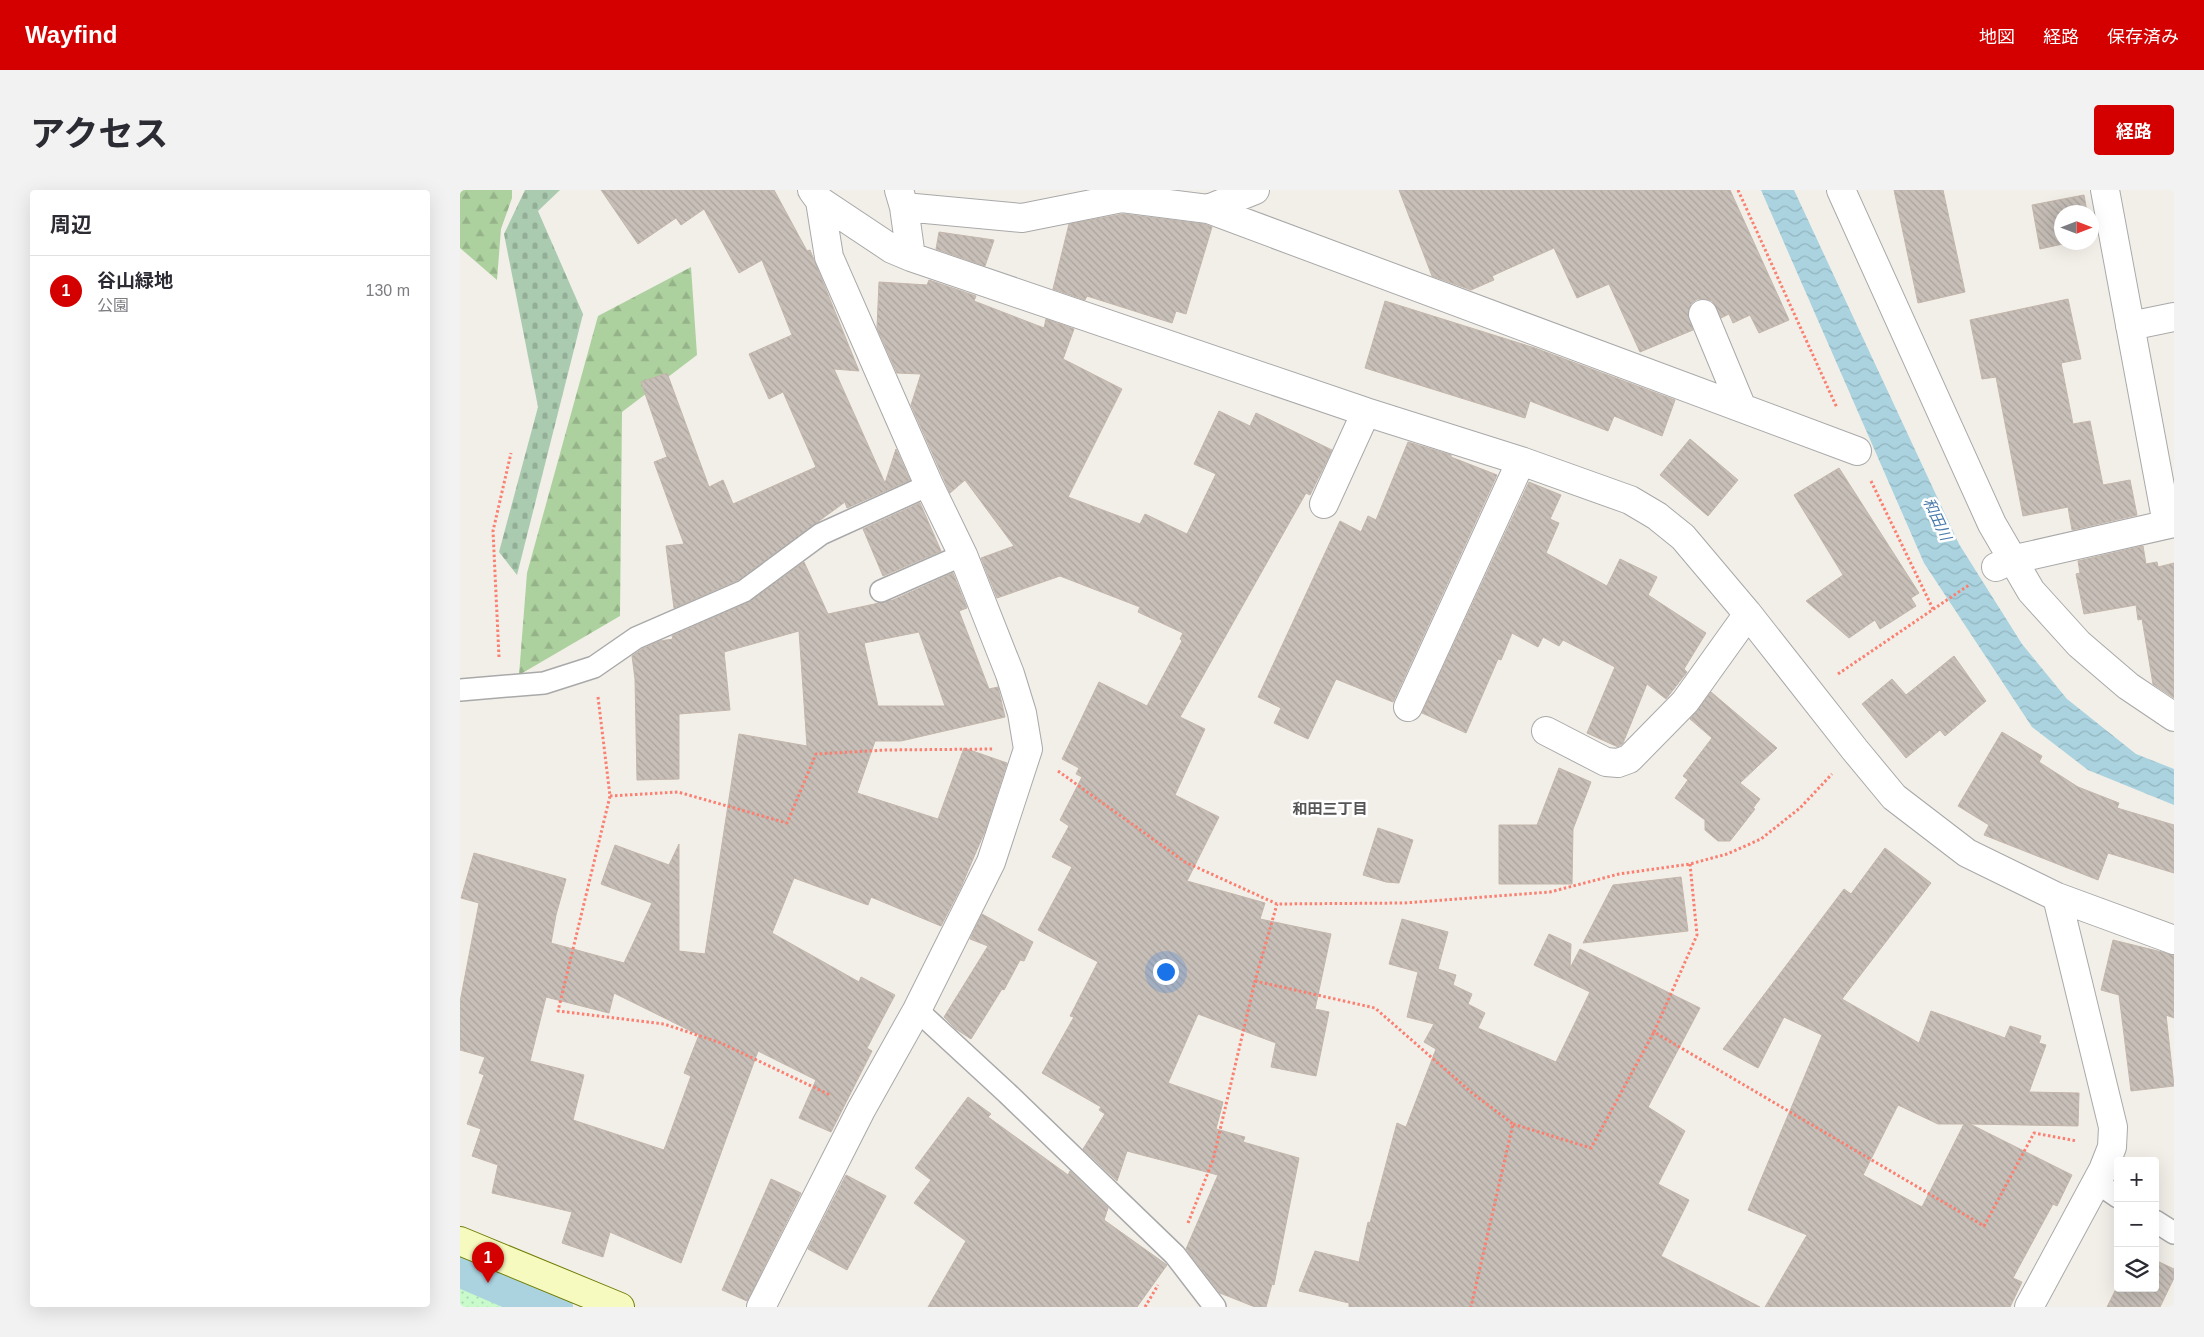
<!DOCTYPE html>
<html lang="ja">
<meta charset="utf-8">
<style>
:root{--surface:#fff;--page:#f2f2f3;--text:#2b2b33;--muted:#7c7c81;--line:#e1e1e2;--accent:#d40000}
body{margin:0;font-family:Helvetica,"Noto Sans JP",sans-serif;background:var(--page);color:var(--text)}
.controls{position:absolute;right:15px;bottom:15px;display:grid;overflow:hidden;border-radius:5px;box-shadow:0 5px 20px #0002}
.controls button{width:45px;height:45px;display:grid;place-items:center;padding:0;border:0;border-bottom:1px solid var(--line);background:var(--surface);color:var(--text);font:25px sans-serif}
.compass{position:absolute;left:1594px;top:15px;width:45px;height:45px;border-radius:50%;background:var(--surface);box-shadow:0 5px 20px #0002;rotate:90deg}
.you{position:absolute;left:705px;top:781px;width:18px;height:18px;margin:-12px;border:4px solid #fff;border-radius:50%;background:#1a73e8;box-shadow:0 0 0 8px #1a73e833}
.badge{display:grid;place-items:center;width:32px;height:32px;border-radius:50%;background:var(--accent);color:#fff;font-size:16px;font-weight:700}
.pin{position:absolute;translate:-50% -41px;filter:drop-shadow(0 1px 2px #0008)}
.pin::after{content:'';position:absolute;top:26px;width:18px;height:15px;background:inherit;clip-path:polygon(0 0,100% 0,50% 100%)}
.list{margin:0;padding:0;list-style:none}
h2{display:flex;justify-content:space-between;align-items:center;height:65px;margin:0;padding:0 20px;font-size:21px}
h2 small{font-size:16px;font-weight:400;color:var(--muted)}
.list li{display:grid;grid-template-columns:32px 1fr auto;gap:15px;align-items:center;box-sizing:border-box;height:70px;padding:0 20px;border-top:1px solid var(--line)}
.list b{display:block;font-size:19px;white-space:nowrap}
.list p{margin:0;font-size:16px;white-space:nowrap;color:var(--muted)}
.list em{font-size:16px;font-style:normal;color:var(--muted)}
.icon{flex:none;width:28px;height:28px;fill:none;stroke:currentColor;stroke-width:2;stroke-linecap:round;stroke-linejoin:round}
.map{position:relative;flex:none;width:1714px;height:1117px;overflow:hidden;border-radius:5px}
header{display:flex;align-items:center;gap:30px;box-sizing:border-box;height:70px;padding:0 25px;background:var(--accent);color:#fff}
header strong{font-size:24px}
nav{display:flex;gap:28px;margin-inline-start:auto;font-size:18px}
.intro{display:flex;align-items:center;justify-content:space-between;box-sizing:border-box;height:120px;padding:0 30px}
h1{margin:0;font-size:35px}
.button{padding:12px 22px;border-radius:5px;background:var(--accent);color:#fff;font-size:18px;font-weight:700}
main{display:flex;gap:30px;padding:0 30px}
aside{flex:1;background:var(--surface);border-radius:5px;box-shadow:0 5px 20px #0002}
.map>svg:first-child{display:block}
</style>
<header>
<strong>Wayfind</strong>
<nav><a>地図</a><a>経路</a><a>保存済み</a></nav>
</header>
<div class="intro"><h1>アクセス</h1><a class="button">経路</a></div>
<main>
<aside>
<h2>周辺<small></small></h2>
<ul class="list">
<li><span class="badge">1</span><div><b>谷山緑地</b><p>公園</p></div><em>130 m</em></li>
</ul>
</aside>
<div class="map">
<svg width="1714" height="1117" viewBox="0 0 1714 1117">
<defs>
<pattern id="forest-firs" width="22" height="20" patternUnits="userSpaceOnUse" patternTransform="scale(1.25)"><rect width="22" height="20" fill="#add19e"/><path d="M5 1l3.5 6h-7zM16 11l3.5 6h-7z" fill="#95b388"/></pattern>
<pattern id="cemetery-stones" width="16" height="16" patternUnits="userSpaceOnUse" patternTransform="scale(1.25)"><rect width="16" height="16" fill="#aacbaf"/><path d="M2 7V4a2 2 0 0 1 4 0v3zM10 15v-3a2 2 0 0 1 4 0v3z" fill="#92ae96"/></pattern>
<pattern id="park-dots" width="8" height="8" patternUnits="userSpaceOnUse" patternTransform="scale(1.25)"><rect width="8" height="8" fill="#c8facc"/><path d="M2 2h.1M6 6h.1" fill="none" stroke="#acd6af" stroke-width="1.8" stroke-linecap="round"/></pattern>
<pattern id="water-waves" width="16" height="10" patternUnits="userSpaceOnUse" patternTransform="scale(1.25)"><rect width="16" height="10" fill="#aad3df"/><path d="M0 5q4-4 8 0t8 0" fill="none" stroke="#92b5bf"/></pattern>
<pattern id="building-back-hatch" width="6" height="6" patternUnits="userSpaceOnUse" patternTransform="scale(1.25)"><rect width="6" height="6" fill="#c7bfb8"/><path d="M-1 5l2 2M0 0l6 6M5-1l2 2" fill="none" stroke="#aba49e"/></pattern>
</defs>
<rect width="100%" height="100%" fill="#f2efe9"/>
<path fill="url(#forest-firs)" d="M0,0H52V8L41,39L37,90L0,58Z
M231,77L237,165L162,222L160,426L59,485L67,383L138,126Z"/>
<path fill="url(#cemetery-stones)" d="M65,0H100L78,21L123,124L57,385L39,362L78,217L44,44Z"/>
<path fill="url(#park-dots)" d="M0,1069L113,1117H0Z"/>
<path fill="url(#water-waves)" d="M1301,0H1334L1499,354L1562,454L1607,509L1676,564L1714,579V615L1628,580L1572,537L1464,373Z"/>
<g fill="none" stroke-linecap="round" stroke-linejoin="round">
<path stroke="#aad3df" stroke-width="40" d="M0,1077L93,1117"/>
</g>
<path fill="url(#building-back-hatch)" stroke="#c4b6ab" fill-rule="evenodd" d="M141,0H314L347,61L350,60L399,181L374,179L425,293L436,259L450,290L387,318L385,312L278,390L214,418L206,356L224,354L194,272L207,267L181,192L207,183L249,297L263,290L273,314L356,277L323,202L309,209L289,164L332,145L302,70L279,83L244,19L221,35L216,28L178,54Z
M939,0H1270L1329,130L1299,143L1290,125L1273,133L1269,124L1261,128L1252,111L1246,109H1237L1231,114L1228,122L1233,140L1180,162L1149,94L1117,108L1094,58L1032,86L1034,90L1011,100L972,86Z
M1434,0H1483L1505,102L1458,113Z
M1624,5L1627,22H1602V52H1612L1580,59L1572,15Z
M663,24L744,34L752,37L726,124L716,121L712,133L627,106L625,110L593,99L609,34Z
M479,42L534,50L525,76L476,59Z
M469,90L516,106L514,111L584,138L586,129L614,139L603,169L662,199L608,307L680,334L685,324L727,344L756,284L734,274L759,221L790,236L796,223L872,260L850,305L846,303L720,527L745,539L715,605L759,627L727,691L805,713L800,729L871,744L855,819L869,822L856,886L811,877L816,853L738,824L708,893L763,912L756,939L785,947L783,952L839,968L814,1095L812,1094L806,1117H795L760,1103L726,1059L758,985L667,961L657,991L623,959L645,924L639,920L641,917L582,883L614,827L610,826L638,772L578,740L612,677L592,667L609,636L600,630L622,587L616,584L619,578L602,569L639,492L687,516L722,451L720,449L723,443L678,422L680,417L600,386L537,408L521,368L554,356L505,290L490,303L451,215L461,184L437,183L417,138L419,92L467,95Z
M1608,109L1621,169L1601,173L1613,234L1630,231L1643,295L1670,290L1677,325L1612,340L1608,317L1563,326L1536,187L1522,189L1510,130Z
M925,111L1075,158L1215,210L1202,246L1154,226L1148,241L1070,211L1065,228L905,178Z
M1230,249L1278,290L1248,326L1200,285Z
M948,252L991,265V267L1037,285L933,512L876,489L848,549L814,533L821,518L798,507L880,331L901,342L908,326L916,330Z
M1379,278L1459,403L1451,408L1456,416L1420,439L1415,430L1389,448L1346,411L1383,385L1334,305Z
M1069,292L1101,305L1090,329L1099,333L1086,363L1147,396L1160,369L1197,387L1188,405L1246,443L1224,479L1227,482L1206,509L1187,494L1163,553L1158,557L1127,543L1155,477L1103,450L1099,456L1083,447L1078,457L1052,443L1041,470L1038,469L1006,543L962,523Z
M460,313L481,361L423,386L403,339Z
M1683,356L1686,374L1697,372L1698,377L1714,373V508L1693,494L1682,429L1678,430L1676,415L1624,424L1616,384L1620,383L1618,371Z
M344,372L368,424L433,410L493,383L507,418L499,421L529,499L538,497L545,527L441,551H415L397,603L478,629L504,558L547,573L525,641L501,697L481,736L411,707L408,715L334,688L312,743L399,792L401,787L435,805L407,858L412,861L371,942L339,928L356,890L298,861L221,1073L150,1042L143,1067L102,1053L112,1022L32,1003L38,975L12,966L21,939L7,934L24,885L19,883L25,867L0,860V812L19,713L1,708L14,663L106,689L96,725L91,753L164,773L192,713L141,694L155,655L209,675L219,654V761L245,764L279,544L347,556L339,441L264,462L270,520L219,524V589L177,590L175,489L172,466L182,459L200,451L213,449L212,446L289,412ZM459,442L485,516H418L404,453ZM154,803L239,845L224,883L231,886L204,960L113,930L124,885L70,871L86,807L149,823Z
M1494,466L1526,511L1485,546L1480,540L1446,568L1402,514L1432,489L1446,505Z
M1251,502L1317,558L1280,593L1300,609L1293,618L1295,619L1270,651H1258L1245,640V630L1215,608L1228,590L1223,586L1252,548L1230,529Z
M1542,542L1582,566L1579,572L1618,597L1659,613L1657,618L1714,635V683L1648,663L1638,690L1524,645L1529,635L1498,616Z
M1099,578L1131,592L1113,639L1112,694H1039V635H1077Z
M918,638L953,650L939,693L926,692L903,685Z
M1425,658L1471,693L1382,809L1459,853L1471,821L1545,848L1550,836L1581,846L1579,853L1586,855L1569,902L1619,903L1618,936L1510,934L1612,985L1597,1016L1593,1014L1553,1088L1562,1092L1550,1117H1305L1347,1045L1288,1020L1362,845L1324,827L1298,878L1263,859L1384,699L1391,704ZM1438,915L1478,934H1504L1462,1017L1403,985Z
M1221,687L1228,741L1123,753L1153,695Z
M522,724L573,752L564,771L560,770L544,800L542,799L511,849L496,839L484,827L528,756L510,749Z
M942,729L988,742L978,779L996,785L993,795L1012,804L1008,814L1025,823L1018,838L1096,872L1130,802L1074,775L1089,744L1111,754L1110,778L1120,759L1240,818L1188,917L1225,941L1198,994L1229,1010L1201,1066L1300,1117H889V1113L839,1101L855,1061L899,1072L908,1032L910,1033L937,933L946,937L976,859L964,852L974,834L947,827L958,782L929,774Z
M1653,750L1714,765V828L1706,825L1714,896L1671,901L1659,805L1641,800Z
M508,907L531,924L528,927L608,985L610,981L648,1018L644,1030L707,1075L677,1117H468L506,1051L454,1013L471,990L455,978Z
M386,985L426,1006L387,1080L348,1059Z
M311,989L341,1003L287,1111L262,1100Z
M1695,1070L1714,1079V1088L1700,1117H1647L1658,1095V1098H1695Z"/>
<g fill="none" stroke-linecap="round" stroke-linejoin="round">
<g stroke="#a9a9a9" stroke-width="24">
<path id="lane" d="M421,401L503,365
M0,500L84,493L134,477L176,448L284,401L361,344L469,295
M457,820L547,903L715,1065L755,1117
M1636,992L1658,1007
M1695,1031L1714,1043"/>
</g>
<g stroke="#a9a9a9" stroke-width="30">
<path id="street" d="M352,0L360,11L432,59L451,67L906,222L1061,271L1170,310L1197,326L1223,347L1288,424L1395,560L1434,607L1507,663L1597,707L1714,750
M439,0L444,17L451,67
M1381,0L1532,334L1571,401L1619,454L1668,496L1714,527
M1645,0L1707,334
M444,17L562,28L662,8L748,19L1397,261
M748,19L795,0
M1243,124L1282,218
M1670,136L1714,127
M864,314L906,222
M1536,377L1551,370L1714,333
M948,517L1061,271
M1086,541L1146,572L1158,573L1169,569L1225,512L1288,424
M301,1117L401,920L457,820L531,672L568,559L562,523L550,484L503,365L469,295L369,67L360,11
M1569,1117L1643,980L1652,957L1653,937L1597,707"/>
</g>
<g stroke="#707d05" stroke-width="30">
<path id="secondary" d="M0,1051L160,1117"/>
</g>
<path stroke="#fa8072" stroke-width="3" stroke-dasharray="2.5 2.5" stroke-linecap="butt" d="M1278,0L1377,218
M1411,291L1473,419
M39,467L33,341L51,263
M1378,484L1509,395
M138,507L150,606L98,821L204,834L261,853L370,905
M598,581L725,672L817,714L944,713L1090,702L1159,684L1230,674L1267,664L1301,649L1340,618L1372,584
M150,606L218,602L327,633L356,564L426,560L533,559
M1230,674L1237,745L1194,842L1524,1036L1574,943L1617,951
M795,791L915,818L1011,902L1053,934L1011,1117
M1053,934L1131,958L1194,842
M728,1033L753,970L795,791L817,714
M685,1117L698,1095"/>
<use href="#lane" stroke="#fff" stroke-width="21"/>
<use href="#street" stroke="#fff" stroke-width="28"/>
<use href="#secondary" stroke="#f7fabf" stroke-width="28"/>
</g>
<g text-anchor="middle" stroke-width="5" stroke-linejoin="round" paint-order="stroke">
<g font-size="15" font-style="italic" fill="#4a7aab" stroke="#fff">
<text transform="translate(1477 329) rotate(65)" y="5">和田川</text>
</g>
<g font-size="15" font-weight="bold" fill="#555" stroke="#fff">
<text x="870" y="624">和田三丁目</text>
</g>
</g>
</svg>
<div class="controls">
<button>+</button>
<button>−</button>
<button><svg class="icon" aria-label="layers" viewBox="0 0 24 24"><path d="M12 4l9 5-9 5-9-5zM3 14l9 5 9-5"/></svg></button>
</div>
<svg class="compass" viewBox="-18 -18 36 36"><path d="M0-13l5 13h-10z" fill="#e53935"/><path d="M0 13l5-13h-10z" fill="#7c7c81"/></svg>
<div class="you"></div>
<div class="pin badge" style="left:28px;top:1093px">1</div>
</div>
</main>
